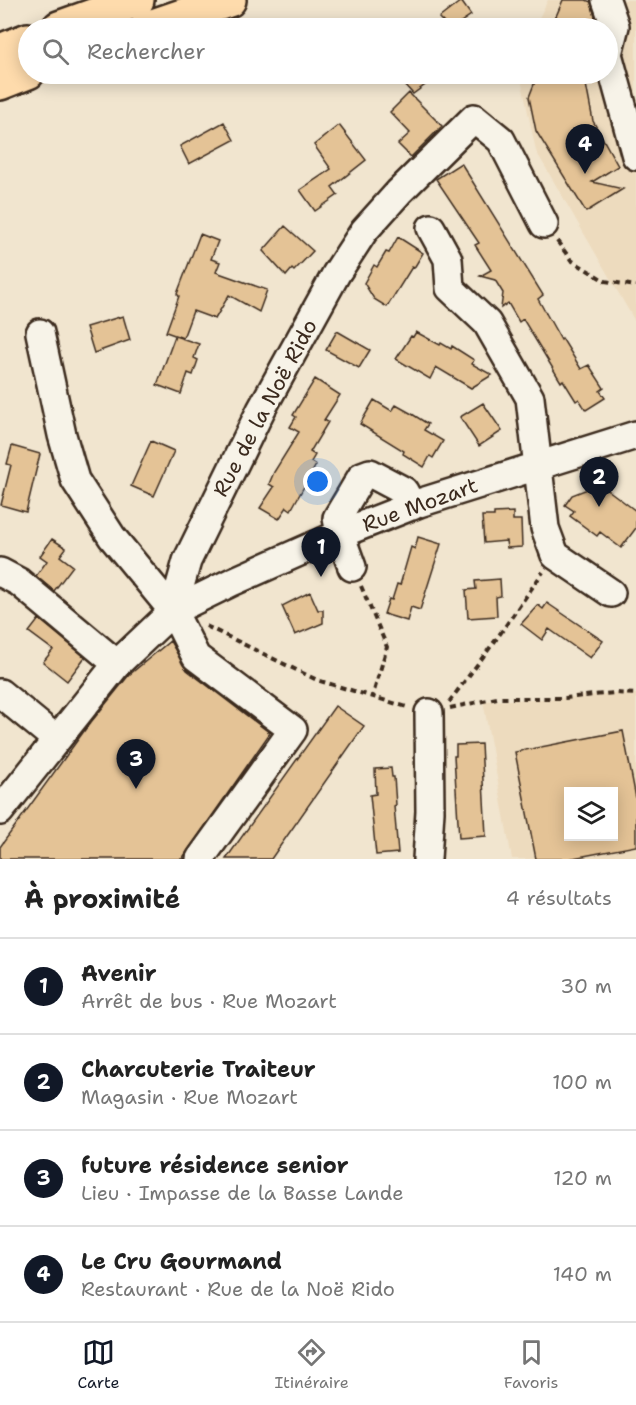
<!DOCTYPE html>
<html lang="fr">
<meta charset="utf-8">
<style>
:root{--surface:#fff;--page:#f2f2f2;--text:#222;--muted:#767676;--line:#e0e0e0;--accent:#111827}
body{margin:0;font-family:"Shantell Sans",sans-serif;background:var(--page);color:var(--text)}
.controls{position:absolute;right:18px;bottom:18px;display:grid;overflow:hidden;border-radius:0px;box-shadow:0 3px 15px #0003}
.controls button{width:54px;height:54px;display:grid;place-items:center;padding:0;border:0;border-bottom:2px solid var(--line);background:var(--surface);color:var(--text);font:30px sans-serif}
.you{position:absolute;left:318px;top:482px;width:21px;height:21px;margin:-15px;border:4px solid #fff;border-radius:50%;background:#1a73e8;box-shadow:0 0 0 9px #1a73e833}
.badge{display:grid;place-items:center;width:39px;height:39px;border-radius:50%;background:var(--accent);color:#fff;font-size:20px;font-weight:700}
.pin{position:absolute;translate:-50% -50px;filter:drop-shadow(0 2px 3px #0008)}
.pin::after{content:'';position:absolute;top:32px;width:21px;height:18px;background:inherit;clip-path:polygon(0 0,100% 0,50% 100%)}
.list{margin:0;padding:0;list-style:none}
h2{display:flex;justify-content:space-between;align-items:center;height:78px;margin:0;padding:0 24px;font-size:26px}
h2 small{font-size:20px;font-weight:400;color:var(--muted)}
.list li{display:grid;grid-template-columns:39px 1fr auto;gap:18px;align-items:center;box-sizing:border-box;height:96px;padding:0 24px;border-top:2px solid var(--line)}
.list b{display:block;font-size:22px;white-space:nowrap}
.list p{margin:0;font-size:20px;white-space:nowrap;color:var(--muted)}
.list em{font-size:20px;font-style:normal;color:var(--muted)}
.icon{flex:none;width:33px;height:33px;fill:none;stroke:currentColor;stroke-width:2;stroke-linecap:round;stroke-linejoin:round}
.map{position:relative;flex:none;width:636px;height:859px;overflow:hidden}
.search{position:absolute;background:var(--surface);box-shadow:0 3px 15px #0003;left:18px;right:18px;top:18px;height:66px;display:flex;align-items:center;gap:15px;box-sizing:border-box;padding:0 21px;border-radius:33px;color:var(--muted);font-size:22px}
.sheet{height:462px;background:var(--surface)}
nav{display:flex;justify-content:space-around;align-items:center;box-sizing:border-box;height:84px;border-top:2px solid var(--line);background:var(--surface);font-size:16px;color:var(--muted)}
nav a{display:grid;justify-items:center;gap:3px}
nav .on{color:var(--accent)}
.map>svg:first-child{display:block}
</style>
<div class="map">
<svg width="636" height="859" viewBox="0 0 636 859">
<rect width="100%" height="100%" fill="#f1e5cf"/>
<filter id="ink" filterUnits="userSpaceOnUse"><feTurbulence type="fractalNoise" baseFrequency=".0167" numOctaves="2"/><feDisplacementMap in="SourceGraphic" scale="12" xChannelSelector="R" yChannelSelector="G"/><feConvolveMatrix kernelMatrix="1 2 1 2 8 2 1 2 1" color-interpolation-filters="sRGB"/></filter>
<g filter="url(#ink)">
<path fill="#eddbbe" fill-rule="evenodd" d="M548,0H636V323L536,151L520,74H608V28H534Z
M614,693L636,694V859H512L483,701L565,698ZM568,792H614V836H568Z"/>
<path fill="#e4c396" stroke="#3b2a1e" stroke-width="1.5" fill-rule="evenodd" d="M563,0H586L591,2L598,28H551Z
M461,1L471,15L452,28H449L439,18Z
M395,74H440L413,94Z
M538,74H584L593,121L618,166L592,182L623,189L586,212L536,131L529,97Z
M409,93L442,126L411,157L398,144L410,133L390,112Z
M224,122L234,140L189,164L180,146Z
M339,125L366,160L332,187L338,195L315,211L300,190L331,169L314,145Z
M461,163L543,295L538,299L561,340L562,338L581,369L589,365L604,388L600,391L605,398L586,410L579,399L576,401L563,380L561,382L523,319L519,322L508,303L501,308L503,293L495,280L480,276L491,270L475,245L479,243L436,179Z
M285,226L313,251L294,271L292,269L286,276L263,251Z
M200,234L218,241L211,259L220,262L216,272L267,290L259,312L229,295L215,319L193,311L183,338L166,332L179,296L177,294Z
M398,237L423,253L414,268L412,267L387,307L374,299L364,283L374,265L377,267L386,252L389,253Z
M123,316L130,340L94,353L86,327Z
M337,331L370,350L359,368L326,350Z
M416,332L440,345L441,343L451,349L452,346L474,360L472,364L492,375L471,388L436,367L430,379L396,359L411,336L413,337Z
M175,336L199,344L194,358L198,360L193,375L188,373L181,394L157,385Z
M315,379L340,395L324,420L328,422L310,452L315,455L311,462L316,465L291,510L287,507L279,519L260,508L274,487L269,484L274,472L299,432L290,427L296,417L293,415Z
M374,400L392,411L396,405L412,414L428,424L424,430L443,441L433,458L430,456L424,467L403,454L404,451L360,424Z
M483,403L502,431L479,446L460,417Z
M151,441L174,451L154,496L131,486Z
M12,446L40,454L26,512L1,505L11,465L7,464Z
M600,484L636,511V528L621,548L600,532L597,536L570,516L574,511L565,505L572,495Z
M513,512V520H521L522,547L507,548L506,541L484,543L482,516H494V513Z
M418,537L441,544L420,610L411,607L407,621L384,614L389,599L392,600L397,584L400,585L411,547L415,549Z
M52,539L66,548L60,556L73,566L54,591L36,576L47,561L40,556Z
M500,579L501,596L496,597L497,616L468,618L466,590L476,589L475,581Z
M310,592L318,610H323V623L295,635L282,606Z
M547,603L603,641L590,658L549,629L542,640L521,624L538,605L543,609Z
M39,619L85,657L67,681L43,662L53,650L29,632Z
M170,641L187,670L270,733L182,859H0V847L87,727L129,675Z
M335,706L364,726L271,859H226Z
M623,731L636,798V846L568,859H536L515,752ZM568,792H614V837H568Z
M481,744L486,836L459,838L454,756H456V745Z
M391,768L392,777H394L396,805L394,806L398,853L376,855L370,795L376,794L375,769Z"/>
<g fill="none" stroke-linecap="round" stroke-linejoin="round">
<g stroke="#3b2a1e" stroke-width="32">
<path id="minor" d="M606,0L615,26L608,54L636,156
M431,228L448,259L450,288L487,323L530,398L545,528L555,555L611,593
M40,333L62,435L75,480L112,537L173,611L196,657L293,730L200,859
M352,567L340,534L337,518L362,476L370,473L404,491L412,506
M0,572L19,582L117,664
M173,611L232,582L340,534L419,503L636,435
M0,693L56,739
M0,811L117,664L173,611L187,561L261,410L336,274L364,231L399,192L474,118L501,140L544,224
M427,859L430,811L429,713"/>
</g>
<g stroke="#3b2a1e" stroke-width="38">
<path id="highway" d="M59,28L137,0
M147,28L229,0
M0,51L28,40
M0,83L28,72"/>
</g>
<path stroke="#3b2a1e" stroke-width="4" stroke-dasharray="6 4.5" stroke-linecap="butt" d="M557,241L571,260L605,281L636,286
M361,586L387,647L372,698
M206,626L317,680L407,707
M449,702L495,641L543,572
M450,708L497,698H565L614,693L636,694"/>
<use href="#minor" stroke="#f7f3e8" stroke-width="27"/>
<use href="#highway" stroke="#fedbac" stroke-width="33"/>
</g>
</g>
<g text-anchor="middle" stroke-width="6" stroke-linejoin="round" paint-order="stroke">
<g font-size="21" fill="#3b2a1e" stroke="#f7f3e8">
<text transform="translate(265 408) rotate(-62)" y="7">Rue de la Noë Rido</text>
<text transform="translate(420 505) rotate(-20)" y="7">Rue Mozart</text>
</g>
</g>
</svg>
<div class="controls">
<button><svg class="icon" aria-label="layers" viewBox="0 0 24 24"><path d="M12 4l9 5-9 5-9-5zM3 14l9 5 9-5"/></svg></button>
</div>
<div class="you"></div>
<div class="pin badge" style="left:321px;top:577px">1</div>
<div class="pin badge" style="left:599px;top:507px">2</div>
<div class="pin badge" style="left:136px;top:789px">3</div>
<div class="pin badge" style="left:585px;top:174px">4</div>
<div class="search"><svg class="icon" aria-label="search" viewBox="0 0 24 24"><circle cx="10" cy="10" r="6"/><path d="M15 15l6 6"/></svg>Rechercher</div>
</div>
<section class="sheet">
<h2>À proximité<small>4 résultats</small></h2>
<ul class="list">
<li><span class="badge">1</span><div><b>Avenir</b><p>Arrêt de bus · Rue Mozart</p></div><em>30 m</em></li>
<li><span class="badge">2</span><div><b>Charcuterie Traiteur</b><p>Magasin · Rue Mozart</p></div><em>100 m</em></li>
<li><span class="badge">3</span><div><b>future résidence senior</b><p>Lieu · Impasse de la Basse Lande</p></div><em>120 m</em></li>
<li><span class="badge">4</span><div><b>Le Cru Gourmand</b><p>Restaurant · Rue de la Noë Rido</p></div><em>140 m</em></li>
</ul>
</section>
<nav>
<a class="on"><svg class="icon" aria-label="map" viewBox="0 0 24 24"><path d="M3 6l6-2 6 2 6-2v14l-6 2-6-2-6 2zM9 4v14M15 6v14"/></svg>Carte</a>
<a><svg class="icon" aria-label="directions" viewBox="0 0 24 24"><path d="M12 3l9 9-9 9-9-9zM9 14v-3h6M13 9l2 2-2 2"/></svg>Itinéraire</a>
<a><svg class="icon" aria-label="saved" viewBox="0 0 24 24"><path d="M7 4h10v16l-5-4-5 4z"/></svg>Favoris</a>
</nav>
